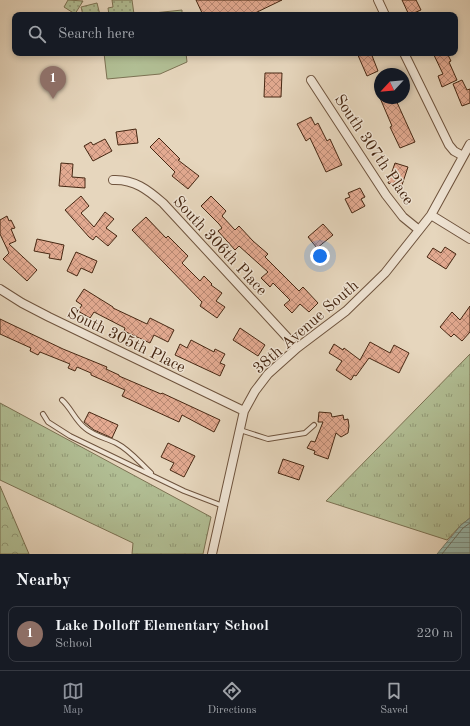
<!DOCTYPE html>
<style>
:root{--surface:#171b24;--page:#20242c;--text:#f1f3f6;--muted:#9ea1a6;--line:#363941;--accent:#8c9099}
body{margin:0;font-family:"Old Standard TT",serif;background:var(--page);color:var(--text)}
.compass{position:absolute;left:374px;top:68px;width:36px;height:36px;border-radius:50%;background:var(--surface);box-shadow:0 2px 6px #0003;rotate:244deg}
.you{position:absolute;left:320px;top:256px;width:14px;height:14px;margin:-10px;border:3px solid #fff;border-radius:50%;background:#1a73e8;box-shadow:0 0 0 6px #1a73e833}
.badge{display:grid;place-items:center;width:26px;height:26px;border-radius:50%;background:var(--accent);color:#fff;font-size:13px;font-weight:700}
.pin{position:absolute;translate:-50% -33px;filter:drop-shadow(0 1px 2px #0008)}
.pin::after{content:'';position:absolute;top:21px;width:14px;height:12px;background:inherit;clip-path:polygon(0 0,100% 0,50% 100%)}
.list{margin:0;padding:0;list-style:none}
h2{display:flex;justify-content:space-between;align-items:center;height:52px;margin:0;padding:0 16px;font-size:17px}
h2 small{font-size:13px;font-weight:400;color:var(--muted)}
.list li{display:grid;grid-template-columns:26px 1fr auto;gap:12px;align-items:center;box-sizing:border-box;height:56px;margin:0 8px 8px;padding:0 8px;border:1px solid var(--line);border-radius:8px}
.list b{display:block;font-size:15px;white-space:nowrap}
.list p{margin:0;font-size:13px;white-space:nowrap;color:var(--muted)}
.list em{font-size:13px;font-style:normal;color:var(--muted)}
.icon{flex:none;width:22px;height:22px;fill:none;stroke:currentColor;stroke-width:2;stroke-linecap:round;stroke-linejoin:round}
.map{position:relative;flex:none;width:470px;height:554px;overflow:hidden}
.search{position:absolute;background:var(--surface);box-shadow:0 2px 6px #0003;left:12px;right:12px;top:12px;height:44px;display:flex;align-items:center;gap:10px;box-sizing:border-box;padding:0 14px;border-radius:8px;color:var(--muted);font-size:15px}
.sheet{height:116px;background:var(--surface)}
nav{display:flex;justify-content:space-around;align-items:center;box-sizing:border-box;height:56px;border-top:1px solid var(--line);background:var(--surface);font-size:11px;color:var(--muted)}
nav a{display:grid;justify-items:center;gap:2px}
nav .on{color:var(--accent)}
.map>svg:first-child{display:block}
</style>
<div class="map">
<svg width="470" height="554" viewBox="0 0 470 554">
<defs>
<pattern id="grass-tufts" width="24" height="20" patternUnits="userSpaceOnUse"><rect width="24" height="20" fill="#b1be94"/><path d="M3 7l-1-3M5 7V3M7 7l1-3M15 17l-1-3M17 17v-4M19 17l1-3" fill="none" stroke="#929a77"/></pattern>
<pattern id="forest-crowns" width="20" height="18" patternUnits="userSpaceOnUse"><rect width="20" height="18" fill="#b1be94"/><path d="M2 6a3 3 0 1 1 6 0M12 15a3 3 0 1 1 6 0" fill="none" stroke="#929a77"/></pattern>
<pattern id="park-dots" width="8" height="8" patternUnits="userSpaceOnUse"><rect width="8" height="8" fill="#b1be94"/><path d="M2 2h.1M6 6h.1" fill="none" stroke="#929a77" stroke-width="1.8" stroke-linecap="round"/></pattern>
<pattern id="water-rules" width="6" height="5" patternUnits="userSpaceOnUse"><rect width="6" height="5" fill="#97b9ae"/><path d="M0 2.5h6" fill="none" stroke="#7d968c"/></pattern>
<pattern id="building-cross-hatch" width="8" height="8" patternUnits="userSpaceOnUse"><rect width="8" height="8" fill="#e3aa91"/><path d="M0 0l8 8M0 8l8-8" fill="none" stroke="#ba8a75"/></pattern>
</defs>
<rect width="100%" height="100%" fill="#e6d6bd"/>
<filter id="stains"><feTurbulence type="fractalNoise" baseFrequency=".005" numOctaves="4"/><feColorMatrix values="0 0 0 0 .2 0 0 0 0 .09 0 0 0 0 .02 0 0 0 .5 -.17"/></filter>
<radialGradient id="worn" r=".72"><stop offset=".6" stop-color="#630" stop-opacity="0"/><stop offset="1" stop-color="#630" stop-opacity=".3"/></radialGradient>
<path fill="url(#grass-tufts)" stroke="#7c7253" d="M470,354V518L461,525L447,540L326,501Z
M0,403L211,517L203,554H132L133,543L0,480Z"/>
<path fill="url(#forest-crowns)" stroke="#7c7253" d="M0,486L29,554H0Z"/>
<path fill="url(#park-dots)" stroke="#7c7253" d="M68,0L83,1L75,14L64,7Z
M112,0H132L134,14L109,15L108,8L113,7Z
M97,3L100,15H83L81,7Z"/>
<path fill="#b1be94" stroke="#7c7253" d="M182,10V15H135Z
M104,53H186L187,62L160,74L107,79Z"/>
<path fill="url(#water-rules)" stroke="#777f70" d="M470,518V554H437L461,525Z"/>
<g fill="none" stroke-linecap="round" stroke-linejoin="round">
<path stroke="#6e7060" stroke-width="1" d="M442,554L463,528L470,523"/>
</g>
<path fill="url(#building-cross-hatch)" stroke="#462712" d="M196,0H282L251,15H203Z
M402,0H416L421,10L409,15Z
M357,53H371L378,71L367,76Z
M433,53H447L451,61L449,62L457,80L442,87L438,76L443,74Z
M265,73H282L281,97H264Z
M462,80L467,90L470,89V103L462,106L453,84Z
M380,98H395L415,142L400,148L390,127L392,126Z
M311,117L315,125L318,123L327,141L330,139L342,165L326,172L310,138L306,141L297,124Z
M136,129L138,143L118,145L116,132Z
M159,138L180,159L178,160L199,176L188,189L172,176L175,172L150,147Z
M105,139L112,151L93,161L84,146L91,142L93,145Z
M61,163L73,164L72,177L85,178V188L59,186Z
M395,163L408,167L401,188L388,183Z
M360,188L365,197L361,199L365,206L352,213L345,199L350,197L348,193Z
M81,196L89,206L81,213L94,227L105,212L114,219L106,228L117,236L108,246L96,236L93,240L89,237L65,210Z
M211,196L226,211L222,216L235,230L239,226L253,241L268,254L265,257L299,291L303,287L318,303L309,312L300,304L292,313L284,305L290,300L273,283L270,287L261,278L268,272L239,246L235,250L218,231L222,228L219,224L201,206Z
M7,216L9,221L11,220L15,228L11,229L16,241L9,244L37,270L27,281L3,259L9,253L0,234V220Z
M146,217L166,238L168,236L188,256L182,263L200,281L204,276L212,284L211,285L222,293L216,301L225,307L217,318L200,306L202,302L132,230Z
M323,224L333,235L317,248L308,237Z
M37,239L64,245L61,260L49,258L50,254L34,251Z
M445,247L456,254L446,269L427,257L433,248L441,253Z
M76,252L97,261L92,273L81,268L77,276L67,271Z
M84,289L113,307V308L147,324L150,318L174,330L168,342L154,335L150,343L124,331L125,328L94,312L90,318L78,311L82,305L76,301Z
M470,306V332L462,341L454,334L451,337L440,327L452,312L460,320Z
M0,319L63,349L107,367L106,369L119,375V376L161,394L162,393L220,420L214,432L182,415L179,422L122,396L125,390L91,375V373L77,367L75,371L68,368L70,364L40,352L38,355L30,351L31,348L0,334Z
M240,328L265,345L258,356L233,340Z
M191,340L214,352L215,349L225,354L220,363L225,365L220,376L175,355L180,344L187,348Z
M370,342L390,353L394,345L409,353L399,373L369,358L356,376L354,375L351,380L336,370L342,361L329,353L334,344L343,350L344,348L360,360Z
M89,412L118,425L112,438L94,430L84,422Z
M319,412L331,413L332,417L343,415L344,420L348,419L349,426L348,433L341,437L336,433L328,459L314,454L315,451L307,448L311,441L315,442L323,422H318Z
M168,443L195,456L184,477L170,470L174,463L161,457Z
M283,459L304,466L299,480L278,473Z"/>
<g fill="none" stroke-linecap="round" stroke-linejoin="round">
<g stroke="#6e533d" stroke-width="6">
<path id="lane" d="M62,400C71,408 75,420 85,428C94,436 106,438 116,443C130,450 140,463 151,473
M43,414L48,422L70,436L184,491L223,506
M240,430L268,439L305,433L314,425"/>
</g>
<g stroke="#6e533d" stroke-width="10">
<path id="street" d="M378,0L385,15
M404,53L449,145L454,151L463,156
M311,80L386,195L403,217L419,230
M113,180C134,179 148,190 163,203L297,348
M431,215L470,239
M0,289L22,303L49,317L244,411
M212,554L244,411L255,391L268,374L297,348L346,311L385,273L431,215L470,144"/>
</g>
<use href="#lane" stroke="#efe4d4" stroke-width="4"/>
<use href="#street" stroke="#efe4d4" stroke-width="8"/>
</g>
<g text-anchor="middle" stroke-width="3" stroke-linejoin="round" paint-order="stroke">
<g font-size="16" fill="#462712" stroke="#efe4d4">
<text transform="translate(375 149) rotate(56)" y="6">South 307th Place</text>
<text transform="translate(221 245) rotate(47)" y="6">South 306th Place</text>
<text transform="translate(305 326) rotate(-41)" y="6">38th Avenue South</text>
<text transform="translate(127 339) rotate(26)" y="6">South 305th Place</text>
</g>
</g>
<rect width="100%" height="100%" filter="url(#stains)"/>
<rect width="100%" height="100%" fill="url(#worn)"/>
</svg>
<svg class="compass" viewBox="-18 -18 36 36"><path d="M0-13l5 13h-10z" fill="#e53935"/><path d="M0 13l5-13h-10z" fill="#9ea1a6"/></svg>
<div class="you"></div>
<div class="pin badge" style="left:53px;top:99px;background:#8d6e63">1</div>
<div class="search"><svg class="icon" aria-label="search" viewBox="0 0 24 24"><circle cx="10" cy="10" r="6"/><path d="M15 15l6 6"/></svg>Search here</div>
</div>
<section class="sheet">
<h2>Nearby<small></small></h2>
<ul class="list">
<li><span class="badge" style="background:#8d6e63">1</span><div><b>Lake Dolloff Elementary School</b><p>School</p></div><em>220 m</em></li>
</ul>
</section>
<nav>
<a class="on"><svg class="icon" aria-label="map" viewBox="0 0 24 24"><path d="M3 6l6-2 6 2 6-2v14l-6 2-6-2-6 2zM9 4v14M15 6v14"/></svg>Map</a>
<a><svg class="icon" aria-label="directions" viewBox="0 0 24 24"><path d="M12 3l9 9-9 9-9-9zM9 14v-3h6M13 9l2 2-2 2"/></svg>Directions</a>
<a><svg class="icon" aria-label="saved" viewBox="0 0 24 24"><path d="M7 4h10v16l-5-4-5 4z"/></svg>Saved</a>
</nav>
